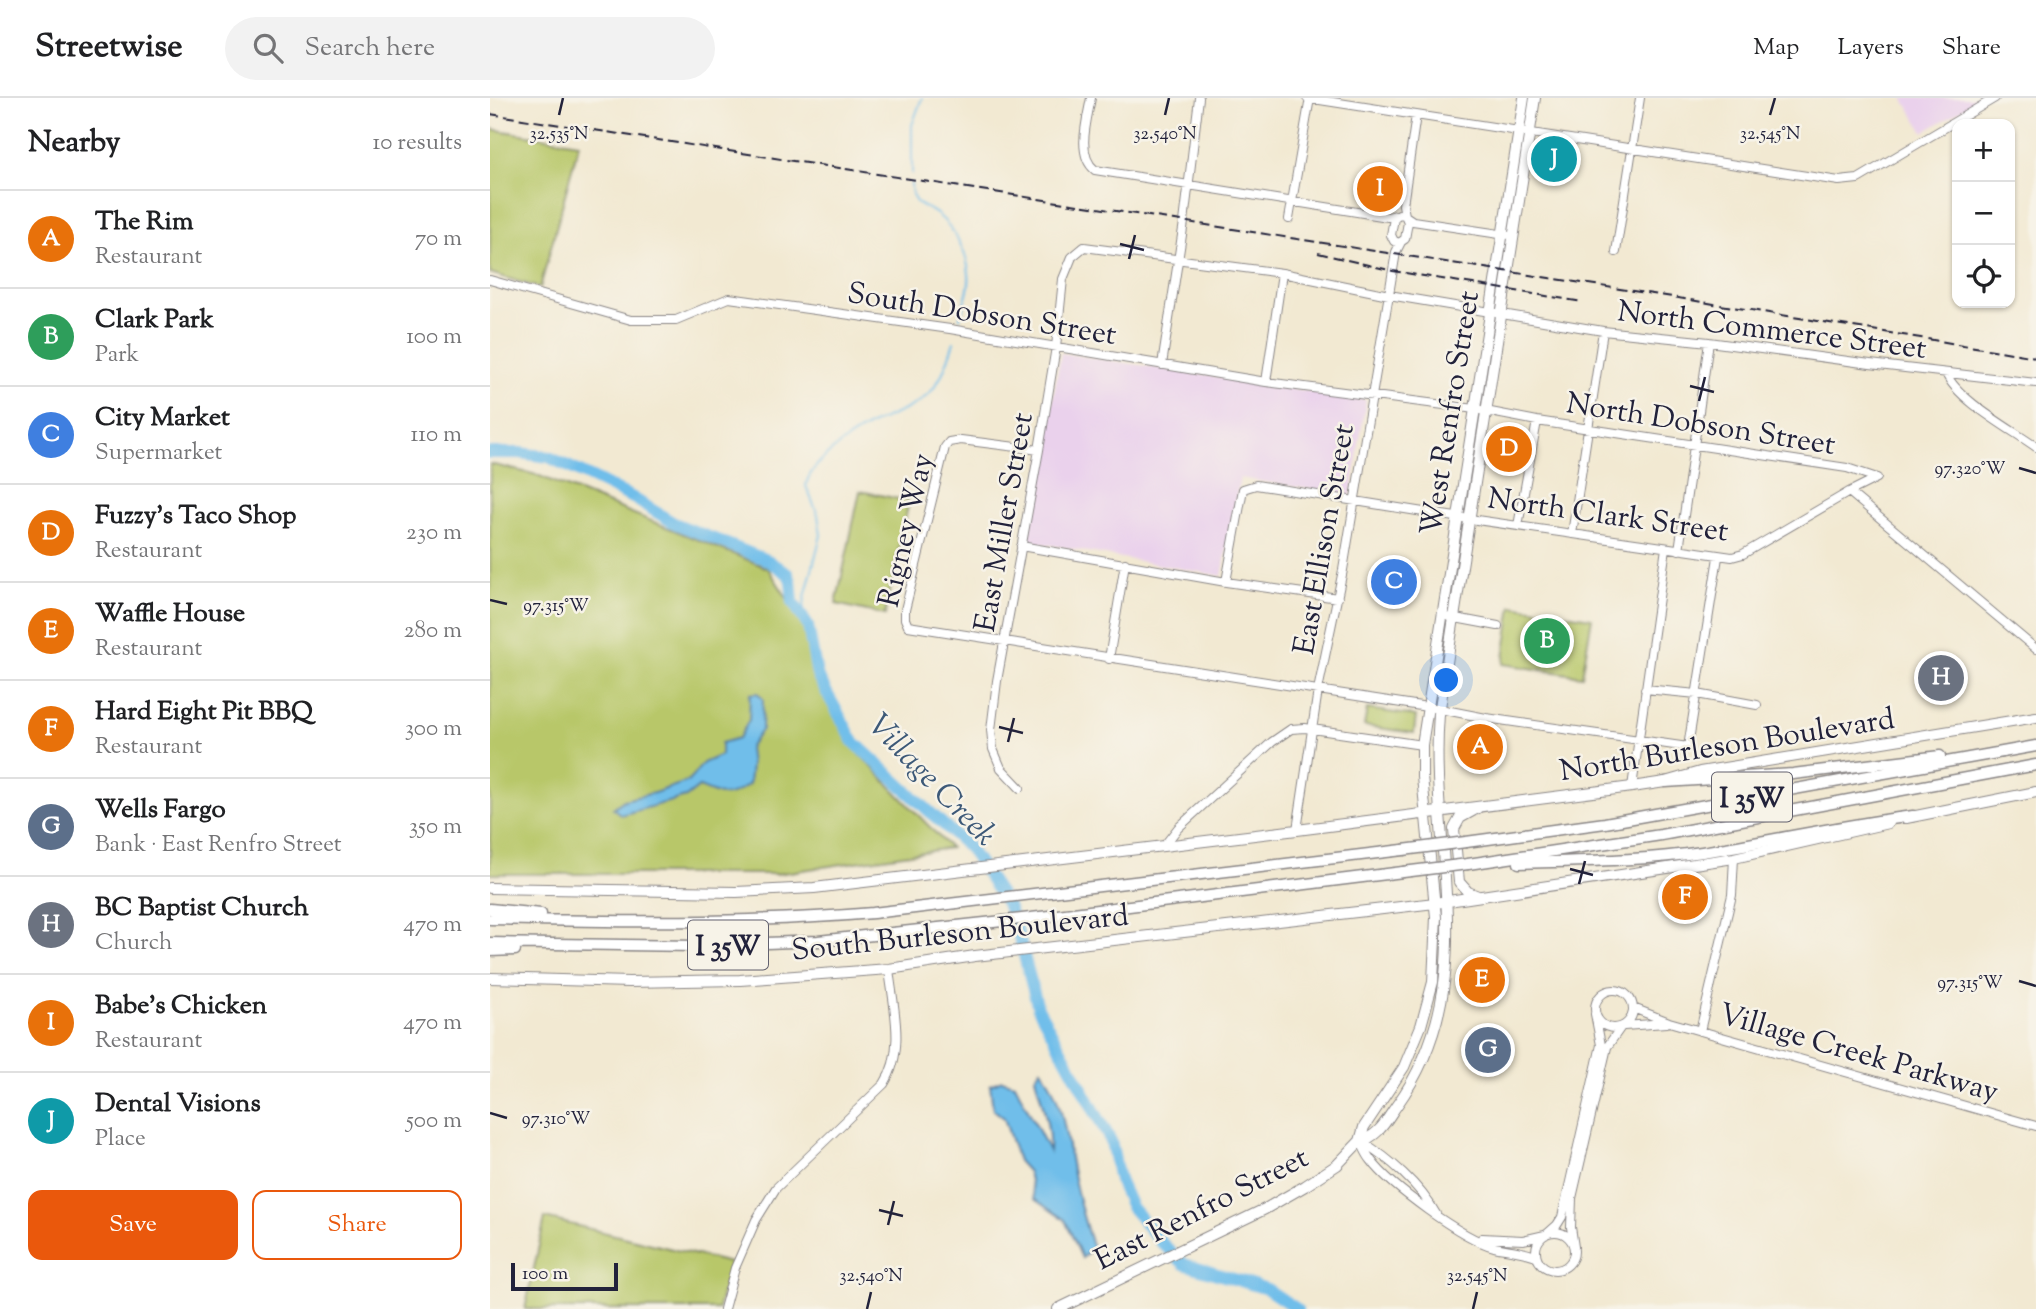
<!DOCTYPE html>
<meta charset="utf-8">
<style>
:root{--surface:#fff;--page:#f2f2f2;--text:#202124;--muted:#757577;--line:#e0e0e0;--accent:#ea580c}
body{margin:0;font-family:"Sorts Mill Goudy",serif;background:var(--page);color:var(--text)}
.controls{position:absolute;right:21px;top:21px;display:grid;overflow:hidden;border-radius:14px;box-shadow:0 2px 5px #0004}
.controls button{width:63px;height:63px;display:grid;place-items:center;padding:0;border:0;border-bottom:2px solid var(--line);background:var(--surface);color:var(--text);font:35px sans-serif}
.scale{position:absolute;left:21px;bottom:18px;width:107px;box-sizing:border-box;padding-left:7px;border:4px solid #22223b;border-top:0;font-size:19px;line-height:24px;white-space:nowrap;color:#22223b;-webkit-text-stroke:5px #f7f3e8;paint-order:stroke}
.you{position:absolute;left:957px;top:583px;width:24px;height:24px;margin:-18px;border:5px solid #fff;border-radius:50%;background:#1a73e8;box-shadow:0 0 0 10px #1a73e833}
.badge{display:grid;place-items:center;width:46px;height:46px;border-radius:50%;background:var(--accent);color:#fff;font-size:23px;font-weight:700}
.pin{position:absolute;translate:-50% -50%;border:4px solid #fff;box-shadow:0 2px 7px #0006}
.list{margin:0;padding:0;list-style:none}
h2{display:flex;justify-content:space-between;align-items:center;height:91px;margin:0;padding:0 28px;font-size:30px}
h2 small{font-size:23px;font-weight:400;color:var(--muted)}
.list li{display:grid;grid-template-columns:46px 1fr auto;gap:21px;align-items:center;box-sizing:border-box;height:98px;padding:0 28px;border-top:2px solid var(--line)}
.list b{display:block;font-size:26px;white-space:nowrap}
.list p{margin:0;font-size:23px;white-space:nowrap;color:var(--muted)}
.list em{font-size:23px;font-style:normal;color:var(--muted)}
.actions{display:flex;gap:14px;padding:21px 28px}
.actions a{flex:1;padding:16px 0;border:2px solid var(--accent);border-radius:14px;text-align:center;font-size:24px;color:var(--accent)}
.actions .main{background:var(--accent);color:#fff}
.icon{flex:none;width:38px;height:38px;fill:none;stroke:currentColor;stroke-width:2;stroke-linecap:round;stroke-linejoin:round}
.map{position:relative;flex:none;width:1546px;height:1211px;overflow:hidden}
header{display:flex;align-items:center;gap:42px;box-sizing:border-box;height:98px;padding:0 35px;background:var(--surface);border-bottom:2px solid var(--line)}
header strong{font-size:33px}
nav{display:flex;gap:38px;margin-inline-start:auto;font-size:24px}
.search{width:490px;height:63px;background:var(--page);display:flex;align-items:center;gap:18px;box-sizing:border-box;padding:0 24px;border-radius:38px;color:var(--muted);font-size:26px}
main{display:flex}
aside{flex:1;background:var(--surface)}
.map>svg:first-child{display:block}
</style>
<header>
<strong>Streetwise</strong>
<div class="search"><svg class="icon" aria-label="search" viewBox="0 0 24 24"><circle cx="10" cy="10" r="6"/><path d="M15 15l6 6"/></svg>Search here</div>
<nav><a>Map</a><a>Layers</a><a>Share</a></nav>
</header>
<main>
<aside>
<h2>Nearby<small>10 results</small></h2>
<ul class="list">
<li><span class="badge" style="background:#e8710a">A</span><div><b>The Rim</b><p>Restaurant</p></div><em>70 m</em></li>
<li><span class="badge" style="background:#2e9e5b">B</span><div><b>Clark Park</b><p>Park</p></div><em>100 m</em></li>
<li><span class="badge" style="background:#3f7fe0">C</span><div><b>City Market</b><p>Supermarket</p></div><em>110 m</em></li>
<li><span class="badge" style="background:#e8710a">D</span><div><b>Fuzzy's Taco Shop</b><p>Restaurant</p></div><em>230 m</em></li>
<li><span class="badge" style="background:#e8710a">E</span><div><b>Waffle House</b><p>Restaurant</p></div><em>280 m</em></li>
<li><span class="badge" style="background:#e8710a">F</span><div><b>Hard Eight Pit BBQ</b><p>Restaurant</p></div><em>300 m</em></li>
<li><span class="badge" style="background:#5c6f8a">G</span><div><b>Wells Fargo</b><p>Bank · East Renfro Street</p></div><em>350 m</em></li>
<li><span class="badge" style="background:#6b7280">H</span><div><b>BC Baptist Church</b><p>Church</p></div><em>470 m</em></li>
<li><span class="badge" style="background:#e8710a">I</span><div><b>Babe's Chicken</b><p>Restaurant</p></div><em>470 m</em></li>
<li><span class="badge" style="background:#0f9aa8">J</span><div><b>Dental Visions</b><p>Place</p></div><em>500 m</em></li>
</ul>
<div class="actions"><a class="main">Save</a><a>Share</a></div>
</aside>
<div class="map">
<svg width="1546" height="1211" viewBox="0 0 1546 1211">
<rect width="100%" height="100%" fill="#f7f3e8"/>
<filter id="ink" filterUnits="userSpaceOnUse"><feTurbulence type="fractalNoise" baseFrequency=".0143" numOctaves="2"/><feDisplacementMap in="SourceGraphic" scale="14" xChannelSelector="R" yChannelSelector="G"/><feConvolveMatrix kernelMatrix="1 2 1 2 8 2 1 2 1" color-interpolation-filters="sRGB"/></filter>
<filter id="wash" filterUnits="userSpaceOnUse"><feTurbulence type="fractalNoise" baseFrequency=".00686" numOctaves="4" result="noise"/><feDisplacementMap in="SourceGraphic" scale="28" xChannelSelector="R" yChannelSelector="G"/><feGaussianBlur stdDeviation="1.57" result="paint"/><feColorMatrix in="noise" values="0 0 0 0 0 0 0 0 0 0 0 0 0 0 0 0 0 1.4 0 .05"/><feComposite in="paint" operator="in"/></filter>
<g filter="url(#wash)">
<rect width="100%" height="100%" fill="#f2e9d2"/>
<path fill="#ead1ec" d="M1413,0H1491L1434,34Z
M571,255L876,302L861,398L750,380L732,478L538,443Z"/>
<path fill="#b8c769" stroke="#6d7452" stroke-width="2" d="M0,31L89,45L50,190L0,175Z
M0,366L47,377L278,470L316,530L322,576L359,645L460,750L286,776H0Z
M370,393L419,403L395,517L346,506Z
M1022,508L1102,520L1092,578L1013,566Z
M877,611L926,618L924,635L874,628Z
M55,1120L240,1165L228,1211H35Z"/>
<path fill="#70beea" stroke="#497092" stroke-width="2" d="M268,595L273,601L272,631L259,650L261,667L259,686C237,702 234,699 209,689L196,699L131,717L123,710L134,702L164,695L199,683L213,665L231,657V645L249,640L259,622L260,596Z
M551,971C575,1002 576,1044 584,1081C589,1104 595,1127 603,1150L592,1160L575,1122L544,1101L538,1074L528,1063L514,1020L503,1011L500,987L512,982L525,986L559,1053C561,1028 551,1002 545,979Z"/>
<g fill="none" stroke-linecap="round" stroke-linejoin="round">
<path stroke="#70beea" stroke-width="2" d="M422,76V27L432,0
M421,86C421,110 434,106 448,117C464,130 478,156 479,176C481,190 473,206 470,220
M313,519L315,499L331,437L328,417L316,388C319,365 361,337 381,327C398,318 420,312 434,300C451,287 457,264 464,244"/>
<path stroke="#70beea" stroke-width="12" d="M0,355H30L59,359L143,400L184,425L277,462L298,476L301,483L303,504L318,528L327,577L364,644L479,750L518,808L528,835L548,910L621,1043L629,1082L641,1109L671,1144L694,1166L777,1191L807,1211"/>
</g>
</g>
<g filter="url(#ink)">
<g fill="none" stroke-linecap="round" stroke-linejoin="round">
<g stroke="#8a8686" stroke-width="10">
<path id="minor" d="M601,0C597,22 586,57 605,72L898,119L906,117
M817,0L1349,83L1368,81L1505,0
M909,116L915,117L918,124L915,141L909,145L904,143L901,137L904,120Z
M915,117L913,107L926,17
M917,119L923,123L1016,137
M799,121L820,0
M1126,154L1150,0
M0,182L141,222H186L239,200L460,231L776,284L985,311L1047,323L1357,370L1387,380L1359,394L1253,456L1242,459L952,417L766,387L753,391L736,484
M672,267L694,124L709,0
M1456,275C1467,302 1521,331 1546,349
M776,284L792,175
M549,352L471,342L459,344L455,349L415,512V521L418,528L950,611L996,620L1198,649L1228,459
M1359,394L1546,551
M1028,428L1047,323
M1082,436L1113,233
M531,448L736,484L848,500
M1189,452L1219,244
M960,519L1008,528
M619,561L635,465
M1155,591L1207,596L1267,607
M1142,689L1176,450
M530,690L511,670L503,651L501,632L507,583L549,352L566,249L573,181L582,159L594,149L792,175L899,197L1113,233L1219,244L1380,266L1546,285
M807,732L828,592L853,472L906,154L911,144
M674,748L688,730L782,644L801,631L815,630L932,647
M1105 911a19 19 0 1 1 38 0a19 19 0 1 1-38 0Z
M1143,910L1179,924L1546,1028
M1134,928L1176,925
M1210,933L1242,797L1244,760
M870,1043C874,1049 876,1056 881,1062C900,1088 972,1140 1004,1149C1018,1152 1032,1153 1046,1158
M871,1043C899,1060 930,1087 946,1116
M1046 1153a19 19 0 1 1 38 0a19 19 0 1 1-38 0Z
M1058,1135L1067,1127L1072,1119L1111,947L1105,916
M992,1140L1033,1142L1055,1137
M1084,1149L1081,1129L1082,1100L1117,949L1131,929
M234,1211L245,1170L266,1122L286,1090L394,986C416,952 403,908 399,871"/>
</g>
<g stroke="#8a8686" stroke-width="12">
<path id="major" d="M1416,720L1546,694
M0,790L246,794L324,790L807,732L1142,689L1175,684L1210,674L1546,619
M988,798L978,794L969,784L964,731L970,720L988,710
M0,880L139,884L250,882L399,871L485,858L945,805L1244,760L1398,725
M870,1043C889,1039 897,1021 907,1007C995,884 938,752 949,616L1045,0
M568,1211L775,1111L815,1088L847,1067L870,1043L874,1029L914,969L931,928L943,884L946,819L932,679V647L1034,0"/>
</g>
<g stroke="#8a8686" stroke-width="13">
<path id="highway" d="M1175,684L1303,676L1450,658
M976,744L1115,725L1546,648
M1029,765C1090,763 1152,763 1212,754C1282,743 1352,727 1423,718
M978,766L1171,737L1546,667
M0,811L51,816
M0,821C128,824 255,826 383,815L913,752
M0,845L205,848L328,843L559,818L913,774
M0,853L25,852"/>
</g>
<use href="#minor" stroke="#fff" stroke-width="8"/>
<use href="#major" stroke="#fff" stroke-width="10"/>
<use href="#highway" stroke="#fff" stroke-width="10"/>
<path stroke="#22223b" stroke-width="2" stroke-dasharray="10 5" stroke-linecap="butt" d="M0,16L1182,199L1546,259
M828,155L903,173L1093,204"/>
<g stroke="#8a8686" stroke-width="13" stroke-linecap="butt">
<path id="highway-bridge" d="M913,752L976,744
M913,774L978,766"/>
</g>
<use href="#highway-bridge" stroke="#fff" stroke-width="10"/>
</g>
</g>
<path fill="none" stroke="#22223b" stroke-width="2.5" d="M69,17L73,0M675,17L679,0M1280,17L1285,0M630,146L654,152M639,161L645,137M1200,288L1224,294M1209,303L1215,279M1529,370L1546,375M0,502L17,506M509,629L533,635M518,644L524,620M1080,771L1103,777M1089,786L1095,763M1529,883L1546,888M0,1015L17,1020M389,1112L413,1118M398,1127L404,1103M377,1211L381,1194M983,1211L987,1194"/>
<g text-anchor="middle" stroke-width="5" stroke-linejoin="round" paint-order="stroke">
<g fill="#f7f3e8" stroke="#62616f" stroke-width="2">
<rect x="1222" y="674.5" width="80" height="49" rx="5"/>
<rect x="198" y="822.5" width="80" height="49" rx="5"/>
</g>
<g font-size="28" font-weight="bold" fill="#22223b">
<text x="1262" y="709">I 35W</text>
<text x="238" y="857">I 35W</text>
</g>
<g font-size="30" fill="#22223b" stroke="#f7f3e8">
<text transform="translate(492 215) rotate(9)" y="10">South Dobson Street</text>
<text transform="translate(1282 231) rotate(7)" y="10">North Commerce Street</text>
<text transform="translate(959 315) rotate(-81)" y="10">West Renfro Street</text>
<text transform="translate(1211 325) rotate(9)" y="10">North Dobson Street</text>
<text transform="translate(1118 416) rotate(8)" y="10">North Clark Street</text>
<text transform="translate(513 424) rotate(-80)" y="10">East Miller Street</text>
<text transform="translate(415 432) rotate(-77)" y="10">Rigney Way</text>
<text transform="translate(833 441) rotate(-80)" y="10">East Ellison Street</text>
<text transform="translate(1237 646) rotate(-9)" y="10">North Burleson Boulevard</text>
<text transform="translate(470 834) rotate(-6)" y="10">South Burleson Boulevard</text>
<text transform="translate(1369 954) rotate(16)" y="10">Village Creek Parkway</text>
<text transform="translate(711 1110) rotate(-27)" y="10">East Renfro Street</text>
</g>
<g font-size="32" font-style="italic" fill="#3d5978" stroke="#f7f3e8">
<text transform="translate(443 681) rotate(46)" y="11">Village Creek</text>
</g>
</g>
<g font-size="18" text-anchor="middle" fill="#22223b" stroke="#f7f3e8" stroke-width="5" stroke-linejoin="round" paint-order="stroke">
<text x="675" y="41">32.540°N</text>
<text x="1280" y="41">32.545°N</text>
<text x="69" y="41">32.535°N</text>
<text x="1480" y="376">97.320°W</text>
<text x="66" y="513">97.315°W</text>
<text x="1480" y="890">97.315°W</text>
<text x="66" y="1026">97.310°W</text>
<text x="381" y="1183">32.540°N</text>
<text x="987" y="1183">32.545°N</text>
</g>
</svg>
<div class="controls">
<button>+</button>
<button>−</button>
<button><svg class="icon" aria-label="locate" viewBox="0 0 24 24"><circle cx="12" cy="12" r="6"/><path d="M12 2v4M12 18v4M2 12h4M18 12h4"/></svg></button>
</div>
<div class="scale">100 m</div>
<div class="you"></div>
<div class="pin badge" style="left:990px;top:649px;background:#e8710a">A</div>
<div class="pin badge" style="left:1057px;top:543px;background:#2e9e5b">B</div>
<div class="pin badge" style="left:904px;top:484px;background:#3f7fe0">C</div>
<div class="pin badge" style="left:1019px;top:351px;background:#e8710a">D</div>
<div class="pin badge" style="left:992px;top:882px;background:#e8710a">E</div>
<div class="pin badge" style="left:1195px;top:799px;background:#e8710a">F</div>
<div class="pin badge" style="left:998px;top:952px;background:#5c6f8a">G</div>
<div class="pin badge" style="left:1451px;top:580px;background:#6b7280">H</div>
<div class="pin badge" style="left:890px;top:91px;background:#e8710a">I</div>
<div class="pin badge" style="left:1064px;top:61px;background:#0f9aa8">J</div>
</div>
</main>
